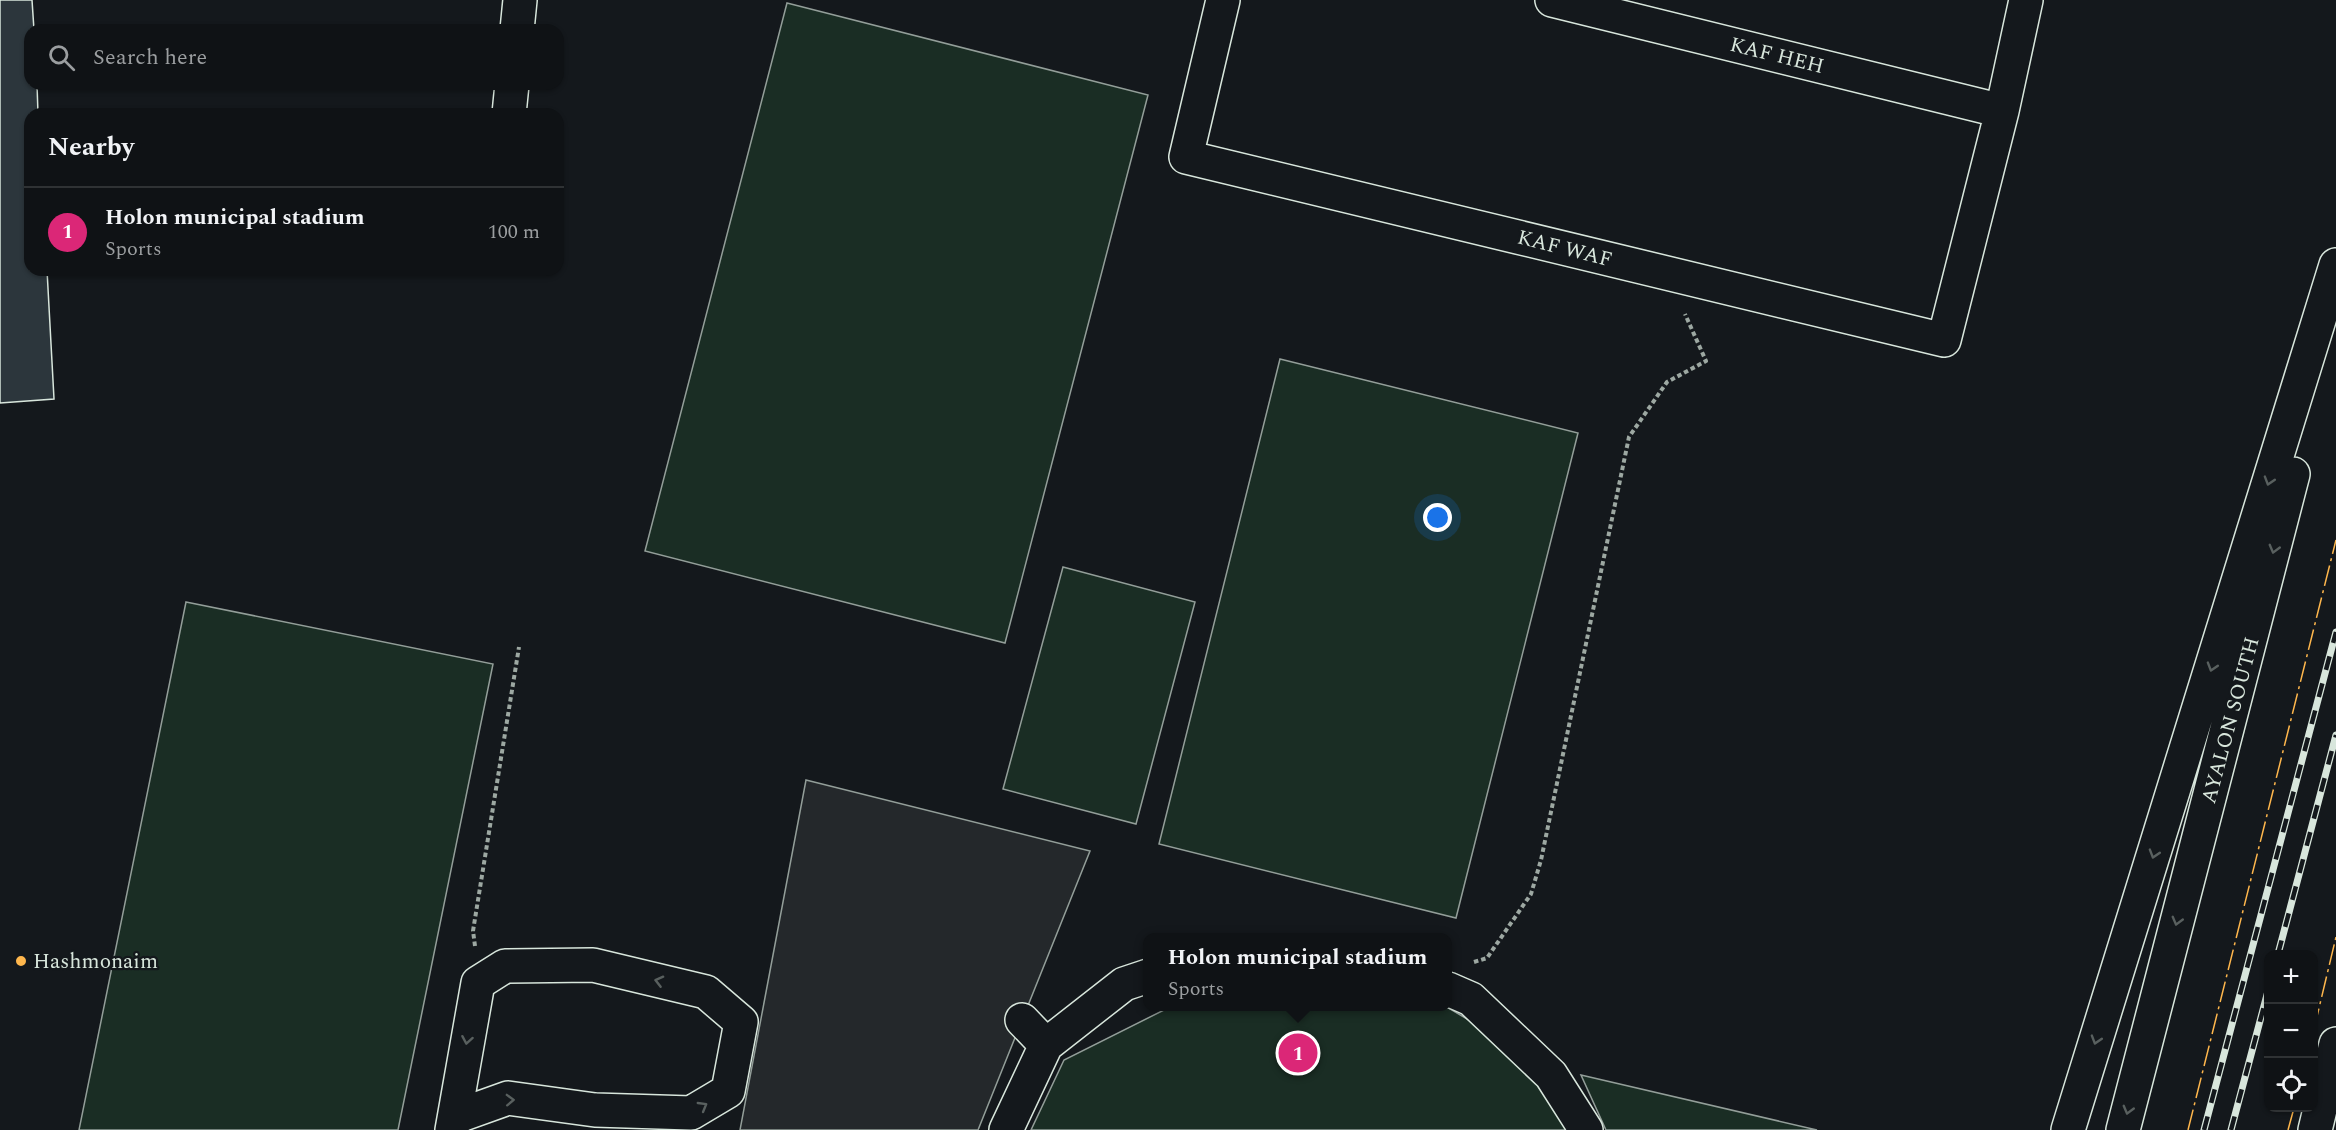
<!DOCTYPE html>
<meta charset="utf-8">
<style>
:root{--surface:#0f1215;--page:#181b1e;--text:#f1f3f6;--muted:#9b9ea0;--line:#2f3234;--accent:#db2777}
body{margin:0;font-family:Spectral,serif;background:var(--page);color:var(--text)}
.controls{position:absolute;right:18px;bottom:18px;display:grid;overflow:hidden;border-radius:12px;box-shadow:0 2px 4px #0004}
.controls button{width:54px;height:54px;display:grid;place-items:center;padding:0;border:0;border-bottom:2px solid var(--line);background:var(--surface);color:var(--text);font:30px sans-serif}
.you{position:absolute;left:1438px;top:518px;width:21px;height:21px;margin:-15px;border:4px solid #fff;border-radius:50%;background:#1a73e8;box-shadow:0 0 0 9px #1a73e833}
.badge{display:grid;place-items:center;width:39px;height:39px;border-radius:50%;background:var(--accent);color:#fff;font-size:20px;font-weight:700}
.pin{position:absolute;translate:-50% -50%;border:3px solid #fff;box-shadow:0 2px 6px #0006}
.popup{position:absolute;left:1143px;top:933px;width:309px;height:78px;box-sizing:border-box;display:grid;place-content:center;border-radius:12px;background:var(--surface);filter:drop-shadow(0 2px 4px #0005);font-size:20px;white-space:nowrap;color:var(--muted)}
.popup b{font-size:22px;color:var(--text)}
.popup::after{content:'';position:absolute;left:50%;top:100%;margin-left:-12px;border:12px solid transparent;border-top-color:var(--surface)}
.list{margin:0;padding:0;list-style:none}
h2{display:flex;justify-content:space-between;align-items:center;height:78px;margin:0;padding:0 24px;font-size:26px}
h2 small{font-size:20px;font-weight:400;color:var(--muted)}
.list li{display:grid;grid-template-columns:39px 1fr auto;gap:18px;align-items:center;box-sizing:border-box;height:90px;padding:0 24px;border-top:2px solid var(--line)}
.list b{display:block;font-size:22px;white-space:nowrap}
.list p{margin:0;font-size:20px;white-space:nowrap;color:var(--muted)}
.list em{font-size:20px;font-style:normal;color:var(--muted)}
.icon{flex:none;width:33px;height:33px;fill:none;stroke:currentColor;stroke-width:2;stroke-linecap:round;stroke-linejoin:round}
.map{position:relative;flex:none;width:2336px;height:1130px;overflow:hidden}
.search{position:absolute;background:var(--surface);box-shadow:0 2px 4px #0004;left:24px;top:24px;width:540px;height:66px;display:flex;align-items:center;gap:15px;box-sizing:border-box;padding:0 21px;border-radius:18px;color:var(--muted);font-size:22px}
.panel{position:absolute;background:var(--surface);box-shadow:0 2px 4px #0004;left:24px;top:108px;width:540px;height:168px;border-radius:18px}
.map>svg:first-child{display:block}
</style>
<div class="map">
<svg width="2336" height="1130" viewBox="0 0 2336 1130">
<rect width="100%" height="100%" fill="#14181c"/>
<path fill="#1a2d24" stroke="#939e99" stroke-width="1.5" d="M787,3L1148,95L1005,643L645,551Z
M1280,359L1578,433L1456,918L1159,844Z
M1063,567L1195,602L1136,824L1003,789Z
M186,602L493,664L398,1130H79Z
M1172,1006L1447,1007L1512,1046L1567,1130H1031L1064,1060Z
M1581,1075L1817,1130H1606Z"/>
<path fill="#24282b" stroke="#939e99" stroke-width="1.5" d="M806,780L1090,851L978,1130H740Z"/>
<path fill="#2c363c" stroke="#d8e6dc" stroke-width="1.5" d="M0,0H32L34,30H30V84H37L38,114H30V270H47L54,399L0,403Z"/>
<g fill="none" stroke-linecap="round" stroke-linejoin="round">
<g stroke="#d8e6dc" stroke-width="36">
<path id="minor" d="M1223,0L1186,157L1944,340L2002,111L2026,0
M1552,0L2002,111
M517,30L520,0
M509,114L512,84
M1448,989L1471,999L1551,1075L1586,1130
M1022,1020L1046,1045
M452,1130L478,983L505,966L593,965L706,992L741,1022L728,1091L691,1113L595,1110L508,1098L455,1117
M1006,1130L1046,1045L1124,984L1148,976"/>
</g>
<g stroke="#d8e6dc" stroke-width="36">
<path id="highway" d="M2068,1130L2336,265
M2123,1130L2293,474
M2315,1130L2336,1044"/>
</g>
<path stroke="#9da8a2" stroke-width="4" stroke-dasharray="4.5 3" stroke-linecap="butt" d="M475,946L473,931L519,647
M1474,962L1487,958L1531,894L1541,860L1629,437L1667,382L1706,361L1685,314"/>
<use href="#minor" stroke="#14181c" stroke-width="33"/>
<use href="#highway" stroke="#14181c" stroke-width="33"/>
<g stroke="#d8e6dc" stroke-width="7">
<path id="rail" d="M2278,954L2336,735
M2204,1130L2336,632
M2231,1130L2268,991"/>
</g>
<use href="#rail" stroke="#14181c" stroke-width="4.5" stroke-dasharray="14" stroke-linecap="butt"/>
<path stroke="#ffb74d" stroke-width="1.5" stroke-dasharray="21 4.5 3 4.5" stroke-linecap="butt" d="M2314,1029L2336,937
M2188,1130L2336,540
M2288,1130L2294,1108"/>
</g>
<defs><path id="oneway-chevron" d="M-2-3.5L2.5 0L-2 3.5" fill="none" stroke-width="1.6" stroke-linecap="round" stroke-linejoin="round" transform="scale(1.5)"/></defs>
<g stroke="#59605f">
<use href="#oneway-chevron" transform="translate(2269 481) rotate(107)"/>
<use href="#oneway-chevron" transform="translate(2274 549) rotate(105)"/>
<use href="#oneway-chevron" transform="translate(2212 667) rotate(107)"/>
<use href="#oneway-chevron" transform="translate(2154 854) rotate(107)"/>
<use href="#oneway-chevron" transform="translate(2177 921) rotate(105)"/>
<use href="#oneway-chevron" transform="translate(659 981) rotate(-166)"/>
<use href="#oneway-chevron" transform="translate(467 1040) rotate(100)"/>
<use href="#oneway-chevron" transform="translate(2096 1040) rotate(107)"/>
<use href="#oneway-chevron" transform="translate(510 1100) rotate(-2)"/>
<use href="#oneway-chevron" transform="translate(703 1106) rotate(-30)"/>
<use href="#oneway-chevron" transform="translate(2128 1110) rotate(105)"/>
</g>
<circle fill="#ffb74d" stroke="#14181c" stroke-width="2" cx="21" cy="961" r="6"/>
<g text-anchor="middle" stroke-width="4.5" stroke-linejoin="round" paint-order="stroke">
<g font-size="21" fill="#d8e6dc" stroke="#14181c">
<text transform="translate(1777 55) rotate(14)" y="7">KAF HEH</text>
<text transform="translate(1565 248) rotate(14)" y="7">KAF WAF</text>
<text transform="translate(2230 720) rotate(-75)" y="7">AYALON SOUTH</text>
</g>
<g font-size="21" fill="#d8e6dc" stroke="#14181c" text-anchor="start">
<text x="33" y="968">Hashmonaim</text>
</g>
</g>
</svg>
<div class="controls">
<button>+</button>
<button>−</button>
<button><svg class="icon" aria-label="locate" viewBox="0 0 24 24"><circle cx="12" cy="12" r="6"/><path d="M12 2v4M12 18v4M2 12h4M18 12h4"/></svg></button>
</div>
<div class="you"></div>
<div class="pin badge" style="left:1298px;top:1053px">1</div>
<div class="popup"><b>Holon municipal stadium</b>Sports</div>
<div class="search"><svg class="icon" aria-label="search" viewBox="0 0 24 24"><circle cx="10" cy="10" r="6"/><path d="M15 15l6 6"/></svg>Search here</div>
<section class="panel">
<h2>Nearby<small></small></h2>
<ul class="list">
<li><span class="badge">1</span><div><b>Holon municipal stadium</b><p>Sports</p></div><em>100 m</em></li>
</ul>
</section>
</div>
